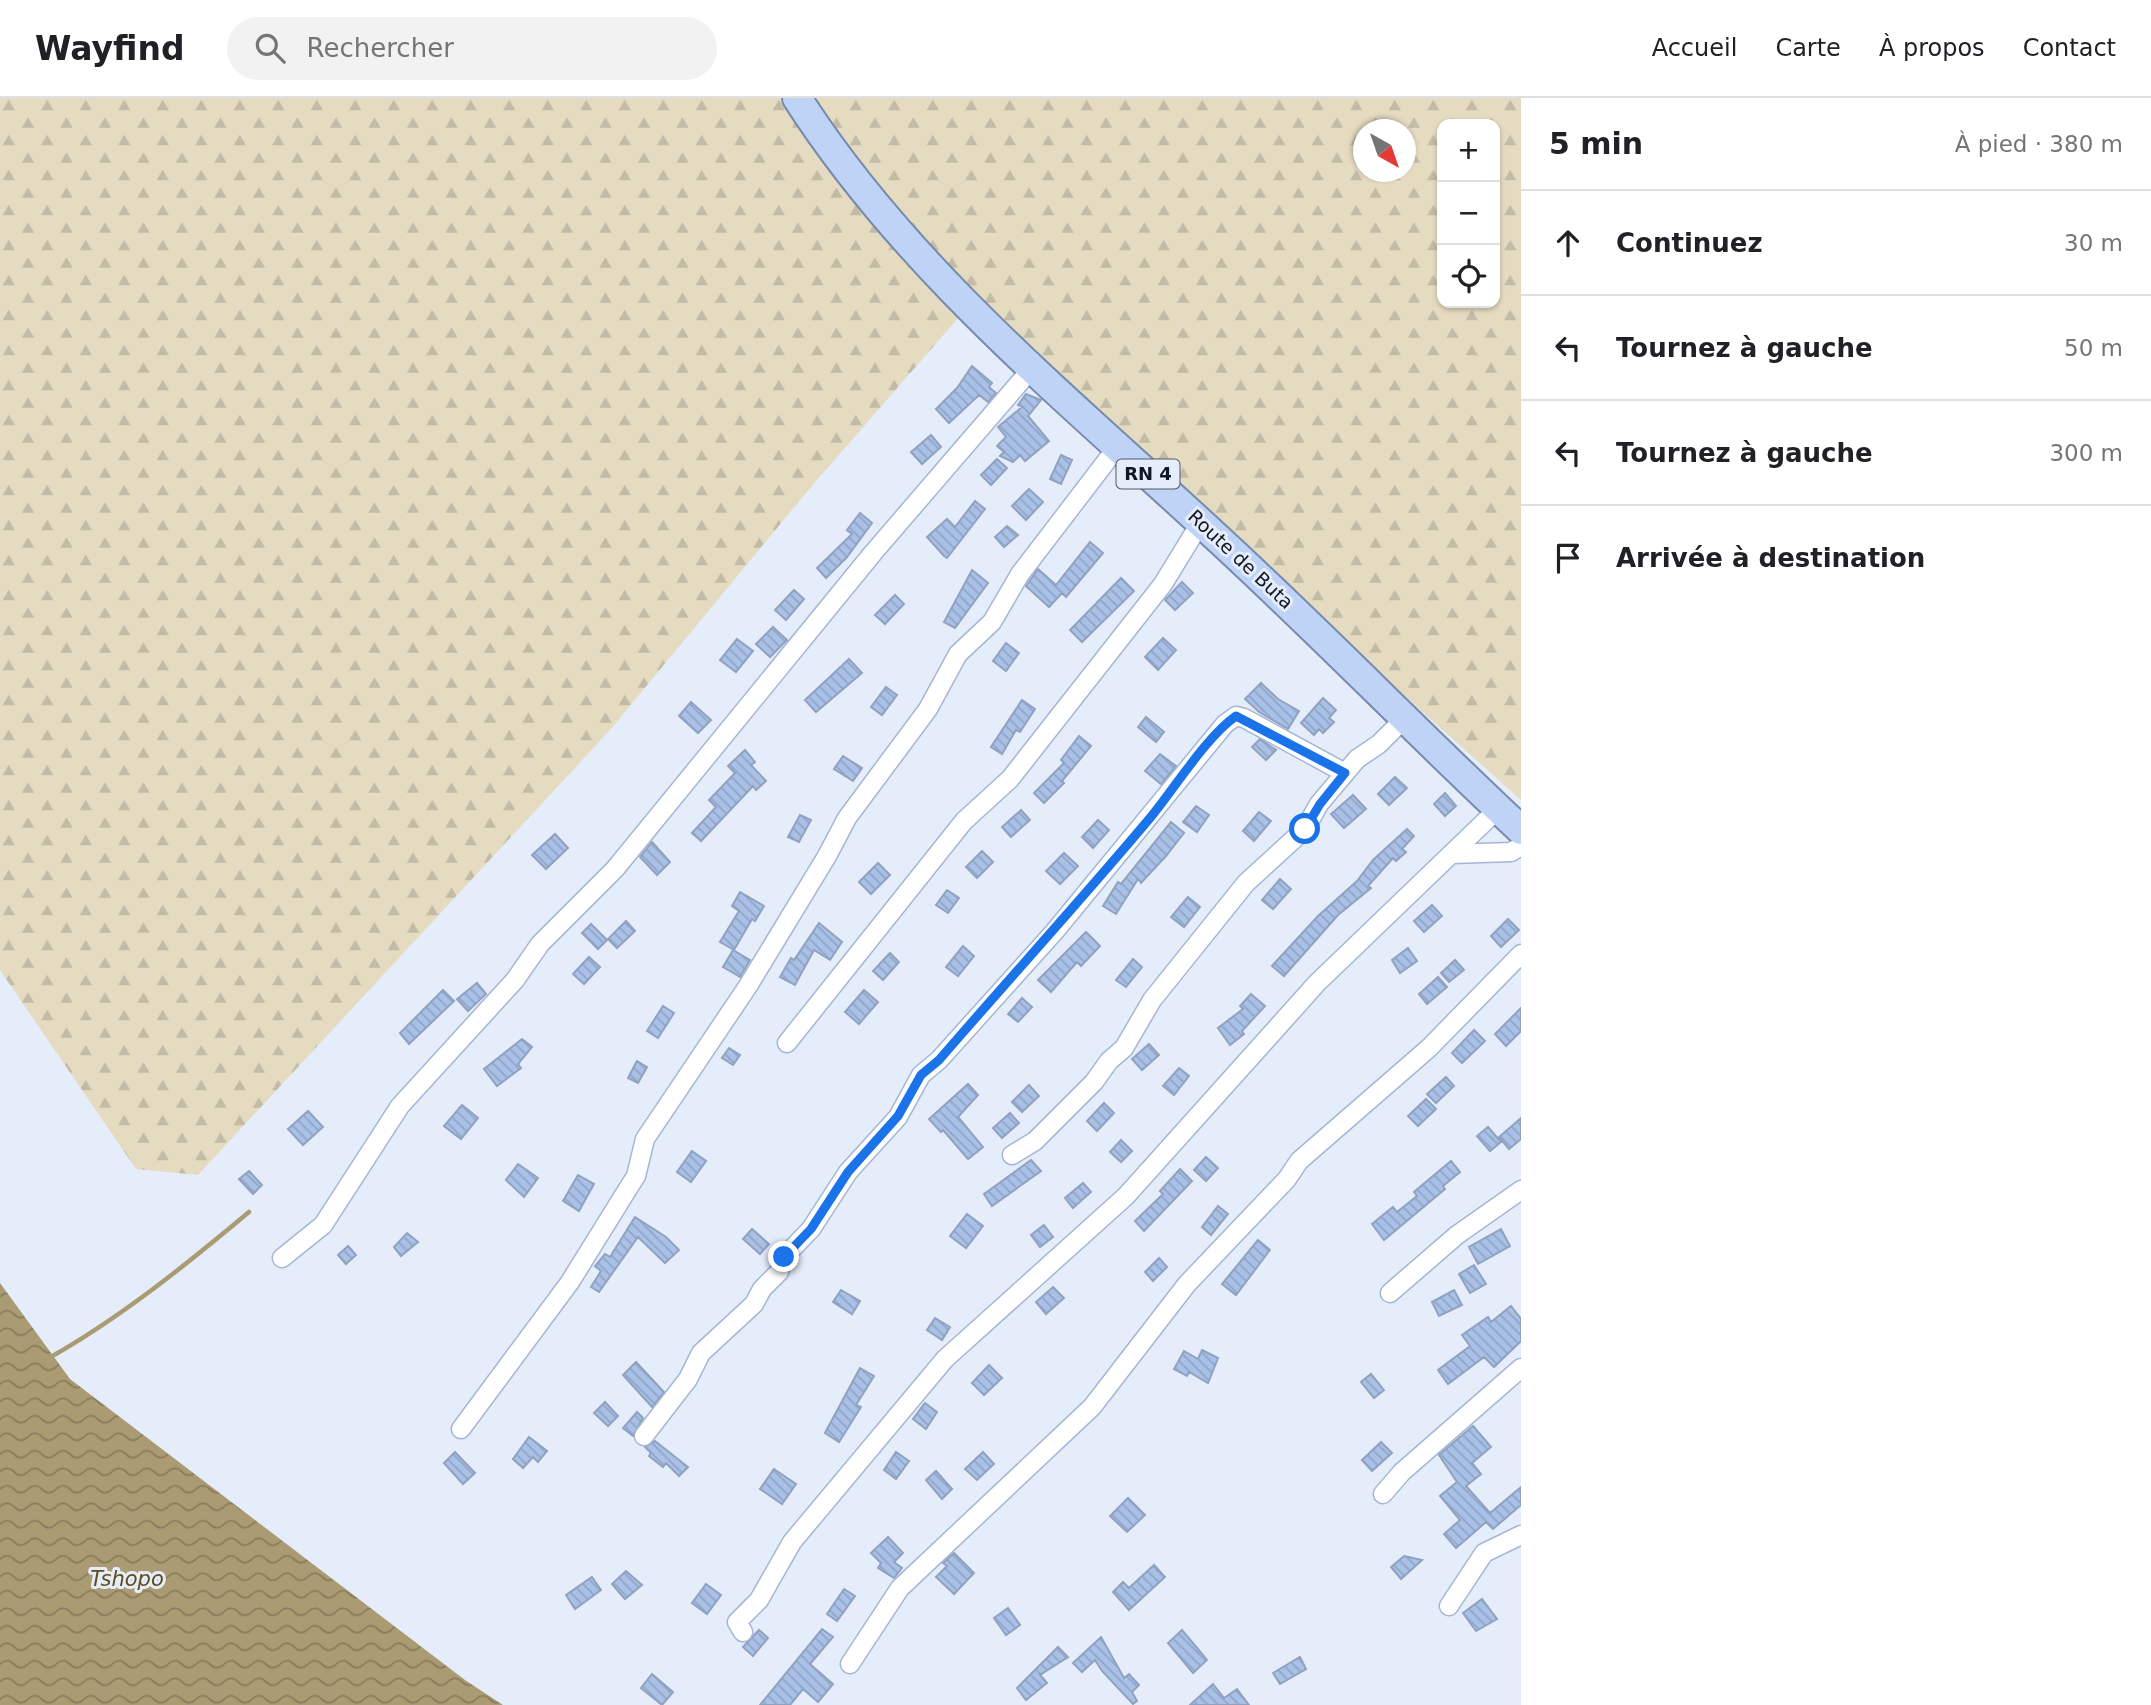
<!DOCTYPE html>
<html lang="fr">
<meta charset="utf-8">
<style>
:root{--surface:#fff;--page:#f2f2f2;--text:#202124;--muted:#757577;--line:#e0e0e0}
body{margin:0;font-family:"DejaVu Sans",sans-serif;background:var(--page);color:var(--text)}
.controls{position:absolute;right:21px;top:21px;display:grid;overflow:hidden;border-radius:14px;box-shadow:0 2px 5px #0004}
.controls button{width:63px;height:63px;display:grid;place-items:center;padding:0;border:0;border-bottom:2px solid var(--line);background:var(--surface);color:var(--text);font:35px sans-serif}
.compass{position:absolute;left:1353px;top:21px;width:63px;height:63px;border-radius:50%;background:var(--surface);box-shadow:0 2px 5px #0004;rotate:140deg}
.stop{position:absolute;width:21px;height:21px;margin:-16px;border:5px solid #1a73e8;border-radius:50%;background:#fff}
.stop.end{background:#1a73e8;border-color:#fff;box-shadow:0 2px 7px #0008}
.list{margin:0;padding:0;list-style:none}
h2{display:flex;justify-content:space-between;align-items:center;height:91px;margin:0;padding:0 28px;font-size:30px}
h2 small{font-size:23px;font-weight:400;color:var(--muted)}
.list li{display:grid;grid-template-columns:46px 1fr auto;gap:21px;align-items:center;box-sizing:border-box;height:105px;padding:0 28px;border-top:2px solid var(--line)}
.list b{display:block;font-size:26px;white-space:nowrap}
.list em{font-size:23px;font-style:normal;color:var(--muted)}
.icon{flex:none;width:38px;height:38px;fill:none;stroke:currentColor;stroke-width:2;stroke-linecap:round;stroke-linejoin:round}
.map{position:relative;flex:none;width:1521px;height:1607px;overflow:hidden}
header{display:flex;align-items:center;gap:42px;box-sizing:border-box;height:98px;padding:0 35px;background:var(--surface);border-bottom:2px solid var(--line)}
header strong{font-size:33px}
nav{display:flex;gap:38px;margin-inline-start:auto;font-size:24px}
.search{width:490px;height:63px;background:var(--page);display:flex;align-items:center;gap:18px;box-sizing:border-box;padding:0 24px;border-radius:38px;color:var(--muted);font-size:26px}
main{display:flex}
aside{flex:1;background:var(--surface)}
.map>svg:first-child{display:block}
</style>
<header>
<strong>Wayfind</strong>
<div class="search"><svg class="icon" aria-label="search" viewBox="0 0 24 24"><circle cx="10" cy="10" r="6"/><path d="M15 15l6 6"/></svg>Rechercher</div>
<nav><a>Accueil</a><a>Carte</a><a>À propos</a><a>Contact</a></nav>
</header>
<main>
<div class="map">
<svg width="1521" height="1607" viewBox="0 0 1521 1607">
<defs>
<pattern id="forest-firs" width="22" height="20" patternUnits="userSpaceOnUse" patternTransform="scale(1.75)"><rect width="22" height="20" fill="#e4dbc1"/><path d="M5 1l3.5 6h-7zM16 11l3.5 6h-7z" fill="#c3bba6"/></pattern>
<pattern id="water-waves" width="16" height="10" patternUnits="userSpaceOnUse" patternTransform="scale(1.75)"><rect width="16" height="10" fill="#aa9b72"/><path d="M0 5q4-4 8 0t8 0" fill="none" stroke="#897d5d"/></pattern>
<pattern id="building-back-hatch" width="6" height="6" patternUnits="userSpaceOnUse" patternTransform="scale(1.75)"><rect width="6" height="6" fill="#a9c1e7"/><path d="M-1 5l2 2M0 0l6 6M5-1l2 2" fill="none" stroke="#90a5c6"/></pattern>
</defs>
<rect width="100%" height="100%" fill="#e5edfa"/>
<path fill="url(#forest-firs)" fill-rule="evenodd" d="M0,0H1521V702L1199,414L974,202L816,383L610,632L198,1077L136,1071L0,872ZM1442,26H1495V205H1442ZM1364,32H1406V74H1364Z"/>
<path fill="url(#water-waves)" d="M0,1185L70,1281L465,1582L503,1607H0Z"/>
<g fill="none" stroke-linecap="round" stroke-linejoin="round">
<path stroke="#aa9b72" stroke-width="4.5" d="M49,1260C120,1220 187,1166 249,1114"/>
</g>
<path fill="url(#building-back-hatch)" stroke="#90a2c0" stroke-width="2" d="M972,268L992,285L989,289L996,295L988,304L979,297L949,325L936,311L957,290Z
M1026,296L1041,302L1028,318L1049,343L1025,363L1020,357L1013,364L1000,358L1004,354L997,348L1006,339L998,329L1022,309L1018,307Z
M931,337L941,349L922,366L911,354Z
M1061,357L1072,362L1061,386L1050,381Z
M997,361L1007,370L991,387L981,377Z
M1029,391L1043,404L1026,422L1012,408Z
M975,403L985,411L947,460L944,458L927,439L947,421L955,429Z
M860,415L872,425L847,459L826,480L817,470L852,436L847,432Z
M1007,428L1018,437L1004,449L995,439Z
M1090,444L1103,455L1066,499L1062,495L1049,509L1026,488L1038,471L1056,487Z
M972,472L988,485L955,530L944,524Z
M1121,480L1134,493L1082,544L1070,532Z
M1182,484L1193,495L1175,512L1165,502Z
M794,492L804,501L786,522L775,512Z
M895,497L904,506L885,526L875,517Z
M773,529L787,542L770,559L756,546Z
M1163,540L1176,552L1158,572L1145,559Z
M737,541L753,553L736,574L720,562Z
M1006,545L1019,555L1006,573L993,563Z
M849,561L862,575L816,614L805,602Z
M1261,585L1278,601L1299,613L1288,631L1259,614L1245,601Z
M886,589L897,597L882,617L871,609Z
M1323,600L1336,612L1329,620L1334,624L1323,635L1319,631L1314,637L1301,625Z
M1022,602L1035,611L1020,634L1016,632L1002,656L991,649Z
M691,604L711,622L698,635L679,618Z
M1146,619L1164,634L1156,644L1138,629Z
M1079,638L1091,648L1062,683L1064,685L1044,705L1034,695L1064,665L1061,662Z
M1260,641L1276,652L1266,662L1252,649Z
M745,652L755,664L751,667L766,683L756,692L753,688L701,743L692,735L716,709L709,702L735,675L728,668Z
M1160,656L1176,668L1161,686L1145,673Z
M843,658L862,670L853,683L834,671Z
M1395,679L1407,690L1389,707L1378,696Z
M1445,695L1456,708L1445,718L1434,706Z
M1353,697L1366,711L1344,730L1331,716Z
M1196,708L1209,717L1197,734L1183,724Z
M1021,712L1030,722L1011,739L1002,729Z
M1259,714L1271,723L1254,743L1243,733Z
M800,717L811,722L799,744L788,739Z
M1098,722L1109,732L1093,750L1082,739Z
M1171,724L1184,735L1166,758L1141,785L1138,781L1116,816L1103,808L1118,784L1121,786Z
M1407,731L1414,738L1402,751L1406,754L1396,763L1393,760L1368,788L1371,790L1338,817L1284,878L1272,868L1318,818L1357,783L1373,762Z
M555,736L568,750L546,771L532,757Z
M652,744L670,764L657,777L640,759Z
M982,753L993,764L977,780L966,769Z
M1064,755L1078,768L1060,786L1046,773Z
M878,765L890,777L871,796L859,784Z
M1280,781L1291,791L1273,811L1262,802Z
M947,792L959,800L948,815L936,807Z
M740,794L764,808L755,823L752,821L734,852L720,844L739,813L732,808Z
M1188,799L1200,809L1184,829L1171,819Z
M1432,807L1442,818L1424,834L1414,823Z
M1508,821L1519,832L1501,849L1491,838Z
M626,823L635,833L617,850L608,841Z
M819,825L842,844L830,862L814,852L795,887L780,879L791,860L794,862Z
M591,826L607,842L598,851L582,835Z
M1086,834L1100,848L1081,868L1077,864L1051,894L1038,882Z
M963,848L974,858L958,878L946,869Z
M1408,850L1417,863L1400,875L1392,862Z
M733,852L750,862L740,879L723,869Z
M890,855L899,864L883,882L873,873Z
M589,859L600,869L584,886L573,876Z
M1133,861L1142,869L1126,889L1116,882Z
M1455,862L1464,872L1449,884L1441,875Z
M1438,879L1447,889L1427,906L1419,896Z
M477,885L486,896L468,913L457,901Z
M443,892L454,903L409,946L400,935Z
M864,892L878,904L859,926L845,914Z
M1251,896L1265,908L1242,933L1244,936L1230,947L1218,930L1243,911L1240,908Z
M1022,900L1032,909L1018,924L1008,916Z
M663,908L674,915L658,940L647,933Z
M1521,910V933L1506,948L1495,936Z
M1474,932L1485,943L1462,965L1452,955Z
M522,941L532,949L518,966L521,970L497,988L484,971Z
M1149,946L1159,957L1142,972L1132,961Z
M729,950L740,957L733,967L722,960Z
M637,963L647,969L638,985L628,980Z
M1179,970L1189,978L1174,997L1163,988Z
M1446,979L1454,988L1436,1005L1427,996Z
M968,986L978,997L958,1019L983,1049L968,1061L943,1032L941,1034L929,1021Z
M1029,987L1039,998L1022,1014L1012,1004Z
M1426,1001L1436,1011L1418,1028L1408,1018Z
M1104,1005L1114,1015L1097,1033L1087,1023Z
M462,1007L478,1020L461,1041L444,1028Z
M308,1013L323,1029L303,1047L288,1031Z
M1010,1015L1019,1025L1002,1040L993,1030Z
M1521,1020V1041L1509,1051L1499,1039Z
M1488,1029L1501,1044L1490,1053L1477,1038Z
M1121,1042L1132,1053L1121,1064L1110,1054Z
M692,1053L706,1063L691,1084L677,1074Z
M1206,1059L1218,1070L1206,1083L1194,1072Z
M1031,1062L1041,1073L992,1108L984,1096Z
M1451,1063L1460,1074L1443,1088L1445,1091L1384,1142L1372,1126L1393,1109L1397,1114L1417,1098L1414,1094Z
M518,1066L538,1080L524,1099L506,1082Z
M1180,1071L1192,1083L1144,1133L1135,1123L1163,1096L1160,1093Z
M249,1073L262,1087L253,1096L239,1081Z
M578,1077L594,1086L579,1113L563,1103Z
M1083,1085L1091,1094L1073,1110L1065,1100Z
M1218,1108L1228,1116L1211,1137L1202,1129Z
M967,1116L983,1128L966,1150L950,1138Z
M635,1119L666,1139L679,1152L665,1165L638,1139L599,1194L591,1189L601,1173L595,1168L605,1156L610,1159Z
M1044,1127L1053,1139L1040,1149L1031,1137Z
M752,1131L769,1146L760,1156L743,1141Z
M1501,1131L1510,1148L1478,1166L1469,1149Z
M407,1135L418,1144L401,1158L394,1149Z
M1258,1142L1270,1152L1236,1197L1222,1186Z
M348,1148L356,1157L346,1166L338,1157Z
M1159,1160L1167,1169L1153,1183L1145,1174Z
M1474,1167L1486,1186L1470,1195L1459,1176Z
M1053,1189L1064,1200L1046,1216L1036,1204Z
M841,1192L860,1203L852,1216L833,1204Z
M1454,1192L1462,1207L1439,1218L1432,1204Z
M1511,1208L1521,1221V1243L1494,1269L1484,1259L1448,1286L1438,1272L1470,1248L1462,1237L1488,1219L1491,1224Z
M935,1220L950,1229L942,1242L927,1232Z
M1202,1252L1218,1260L1208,1285L1189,1274L1187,1278L1174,1271L1184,1253L1198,1261Z
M636,1264L664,1294L652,1309L623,1277Z
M989,1267L1002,1280L984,1297L972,1285Z
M860,1270L874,1278L856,1307L861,1309L839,1344L825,1335Z
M1371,1276L1384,1292L1374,1300L1361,1284Z
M605,1304L618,1318L608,1328L594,1315Z
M925,1305L937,1314L926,1331L913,1321Z
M637,1314L643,1320L633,1338L623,1330Z
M1473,1328L1491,1349L1472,1365L1481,1376L1466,1388L1490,1415L1521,1389V1407L1493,1431L1486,1424L1456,1450L1444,1436L1460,1422L1440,1398L1457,1384L1439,1357Z
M529,1339L547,1353L538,1364L533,1359L523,1370L513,1361Z
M655,1343L688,1369L679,1378L666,1365L663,1369L649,1358L651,1355L645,1349Z
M1381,1344L1392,1355L1372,1373L1362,1362Z
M455,1354L475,1375L463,1386L444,1365Z
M896,1354L909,1363L896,1381L884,1372Z
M983,1354L994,1366L977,1382L965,1371Z
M774,1371L796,1386L782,1406L760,1391Z
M936,1373L952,1391L942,1401L926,1382Z
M1128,1400L1145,1417L1127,1434L1110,1418Z
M888,1439L903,1455L894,1464L902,1470L894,1480L878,1470L881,1465L871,1455Z
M954,1455L974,1475L954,1496L936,1479L947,1468L943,1465Z
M1404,1458L1422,1462L1401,1481L1391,1469Z
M1154,1467L1165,1479L1129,1512L1113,1494L1123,1484L1129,1490Z
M626,1473L642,1487L625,1501L612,1486Z
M592,1479L601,1492L575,1511L566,1497Z
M706,1486L721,1497L707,1516L692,1505Z
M844,1491L855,1498L837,1523L827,1516Z
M1482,1501L1497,1521L1476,1533L1463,1515Z
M1008,1510L1020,1527L1006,1537L994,1520Z
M822,1531L833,1539L810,1566L833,1586L818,1604L803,1591L790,1607H760Z
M759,1532L768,1540L753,1558L743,1549Z
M1182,1532L1207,1562L1193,1575L1168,1545Z
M1101,1539L1124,1580L1129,1576L1139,1587L1132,1594L1137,1603L1133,1606L1102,1573L1095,1562L1082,1574L1073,1565Z
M1058,1549L1068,1559L1040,1577L1047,1585L1026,1602L1017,1590Z
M1300,1559L1306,1571L1280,1586L1273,1575Z
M652,1576L673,1594L662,1607L641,1590Z
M1213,1586L1224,1600L1237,1591L1249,1607H1190Z"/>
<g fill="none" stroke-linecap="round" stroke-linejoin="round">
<g stroke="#a4b6d5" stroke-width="21">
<path id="minor" d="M1452,756L1511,754L1521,748
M787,945L964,723L1010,681L1163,486L1201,424
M1012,1057L1035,1043L1094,984L1109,963L1124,950L1152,902L1246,785L1305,731L1319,706L1357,661L1379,646L1406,619
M282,1160L323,1127L400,1008L515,882L540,846L615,771L873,455L1033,269
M1390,1195L1457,1137L1521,1092
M461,1331L570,1184L624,1097L636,1078L645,1041L748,888L827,758L847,720L928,611L958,556L992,524L1020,476L1118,348
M644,1338L688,1281L701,1255L754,1206L762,1191L779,1174L784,1159L811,1131L848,1074L898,1019L921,977L939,962L1055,833L1225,626L1236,618L1244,620L1345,675
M1383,1396L1402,1374L1521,1270
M1449,1508L1484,1455L1521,1437
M743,1534L737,1524L759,1502L792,1444L945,1261L1126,1098L1317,885L1498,711
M850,1566L900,1490L1092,1309L1187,1186L1287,1081L1299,1063L1429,950L1521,856"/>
</g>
<g stroke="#778aab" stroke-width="32">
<path id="trunk" d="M797,0C906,170 1065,299 1212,435C1318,532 1417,635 1521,732"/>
</g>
<use href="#minor" stroke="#fff" stroke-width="18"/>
<use href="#trunk" stroke="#bed3f6" stroke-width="28"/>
</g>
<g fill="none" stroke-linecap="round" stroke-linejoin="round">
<path stroke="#1a73e8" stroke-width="9" d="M784,1159L811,1131L848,1074L898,1018L921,977L939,962C1009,881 1081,802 1150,720C1174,691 1207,638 1236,618L1345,675L1320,706L1305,731"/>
</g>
<g text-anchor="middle" stroke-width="6" stroke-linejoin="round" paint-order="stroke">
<rect fill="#e5edfa" stroke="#515864" stroke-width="2" x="1116.5" y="361.5" width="63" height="29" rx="5"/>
<g font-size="18" font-weight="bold" fill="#121823">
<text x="1148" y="382">RN 4</text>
</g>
<g font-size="19" fill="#121823" stroke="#e5edfa">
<text transform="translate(1241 461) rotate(43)" y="7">Route de Buta</text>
</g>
<g font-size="21" font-style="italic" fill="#5f4e1b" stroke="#e5edfa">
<text x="127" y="1488">Tshopo</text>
</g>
</g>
</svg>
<div class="controls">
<button>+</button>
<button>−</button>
<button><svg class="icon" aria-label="locate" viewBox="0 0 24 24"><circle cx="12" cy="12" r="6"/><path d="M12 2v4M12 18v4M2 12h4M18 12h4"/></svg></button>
</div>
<svg class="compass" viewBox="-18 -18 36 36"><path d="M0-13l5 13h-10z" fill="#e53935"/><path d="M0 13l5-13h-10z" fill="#757577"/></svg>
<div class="stop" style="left:1305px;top:731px"></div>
<div class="stop end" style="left:784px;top:1159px"></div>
</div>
<aside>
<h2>5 min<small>À pied · 380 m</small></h2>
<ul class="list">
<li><svg class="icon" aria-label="ahead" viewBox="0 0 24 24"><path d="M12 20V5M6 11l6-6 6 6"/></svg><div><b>Continuez</b></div><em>30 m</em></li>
<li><svg class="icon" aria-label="left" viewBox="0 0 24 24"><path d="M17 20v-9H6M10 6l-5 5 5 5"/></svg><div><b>Tournez à gauche</b></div><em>50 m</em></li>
<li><svg class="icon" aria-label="left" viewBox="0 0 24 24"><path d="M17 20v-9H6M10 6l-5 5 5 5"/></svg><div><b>Tournez à gauche</b></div><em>300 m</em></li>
<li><svg class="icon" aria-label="arrive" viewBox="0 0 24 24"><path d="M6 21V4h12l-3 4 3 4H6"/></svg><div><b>Arrivée à destination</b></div></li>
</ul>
</aside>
</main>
